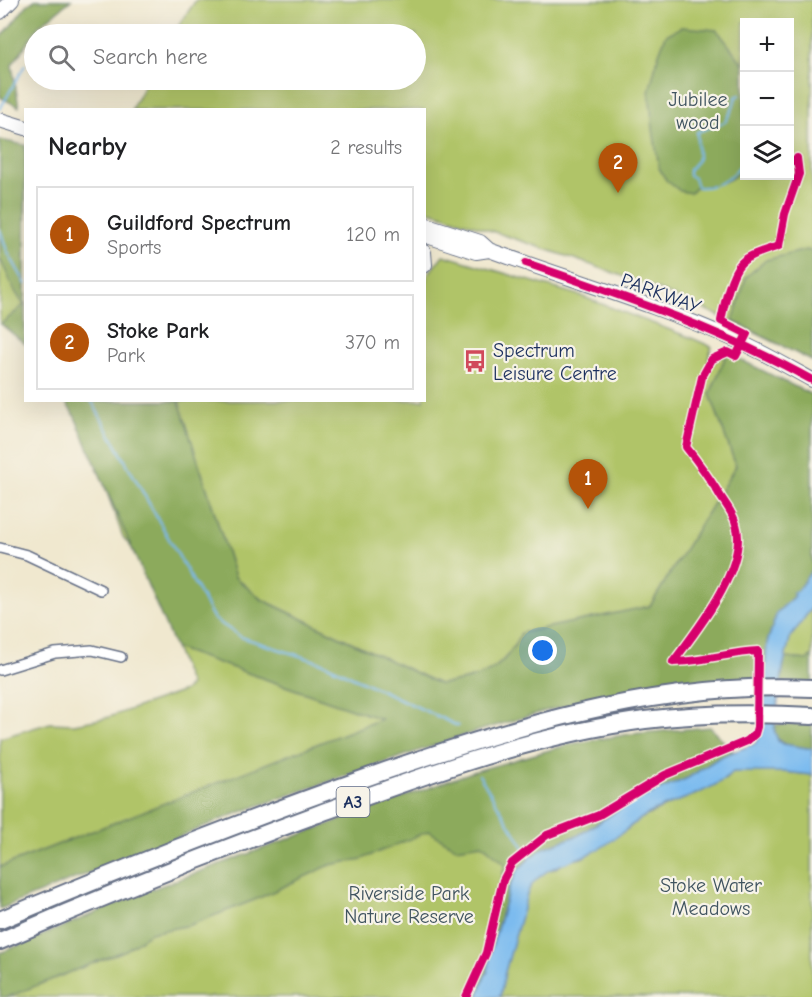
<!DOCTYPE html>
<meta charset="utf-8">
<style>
:root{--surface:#fff;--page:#f2f2f2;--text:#202124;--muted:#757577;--line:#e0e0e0;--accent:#b45309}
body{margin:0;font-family:"Comic Neue",sans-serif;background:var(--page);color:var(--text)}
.controls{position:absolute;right:18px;top:18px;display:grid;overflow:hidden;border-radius:0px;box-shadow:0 6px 24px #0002}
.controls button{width:54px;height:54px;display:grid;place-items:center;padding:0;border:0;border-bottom:2px solid var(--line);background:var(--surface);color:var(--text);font:30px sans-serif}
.you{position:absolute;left:543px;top:651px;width:21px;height:21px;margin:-15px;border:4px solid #fff;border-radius:50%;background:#1a73e8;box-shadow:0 0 0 9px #1a73e833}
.badge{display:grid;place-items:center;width:39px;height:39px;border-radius:50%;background:var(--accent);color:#fff;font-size:20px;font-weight:700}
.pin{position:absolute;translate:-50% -50px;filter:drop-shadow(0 2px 3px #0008)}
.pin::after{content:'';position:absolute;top:32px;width:21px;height:18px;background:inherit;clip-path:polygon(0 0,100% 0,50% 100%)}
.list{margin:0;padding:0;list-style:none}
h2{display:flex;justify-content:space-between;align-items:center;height:78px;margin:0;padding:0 24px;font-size:26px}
h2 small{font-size:20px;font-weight:400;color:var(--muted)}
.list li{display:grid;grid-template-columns:39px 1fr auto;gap:18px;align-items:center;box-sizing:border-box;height:96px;margin:0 12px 12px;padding:0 12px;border:2px solid var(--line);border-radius:0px}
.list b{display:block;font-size:22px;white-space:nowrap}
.list p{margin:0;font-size:20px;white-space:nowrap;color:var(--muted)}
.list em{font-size:20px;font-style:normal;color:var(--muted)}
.icon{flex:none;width:33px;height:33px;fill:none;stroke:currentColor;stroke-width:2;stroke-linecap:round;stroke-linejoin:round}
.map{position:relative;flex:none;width:812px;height:997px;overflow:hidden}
.search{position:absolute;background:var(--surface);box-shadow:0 6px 24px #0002;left:24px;top:24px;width:402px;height:66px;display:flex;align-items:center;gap:15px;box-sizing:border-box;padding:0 21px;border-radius:33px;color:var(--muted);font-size:22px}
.panel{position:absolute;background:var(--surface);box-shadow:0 6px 24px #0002;left:24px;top:108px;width:402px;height:294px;border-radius:0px}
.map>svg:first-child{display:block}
</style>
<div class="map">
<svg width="812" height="997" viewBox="0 0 812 997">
<rect width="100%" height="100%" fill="#f7f3e8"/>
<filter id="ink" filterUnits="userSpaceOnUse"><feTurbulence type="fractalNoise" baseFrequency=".0167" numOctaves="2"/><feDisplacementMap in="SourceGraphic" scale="12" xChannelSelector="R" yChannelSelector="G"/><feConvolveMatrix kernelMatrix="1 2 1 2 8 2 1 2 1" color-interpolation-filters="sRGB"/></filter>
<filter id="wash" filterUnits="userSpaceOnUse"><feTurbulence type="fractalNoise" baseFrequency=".008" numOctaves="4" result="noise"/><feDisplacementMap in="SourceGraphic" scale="24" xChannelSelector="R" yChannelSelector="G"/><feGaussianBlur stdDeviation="1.35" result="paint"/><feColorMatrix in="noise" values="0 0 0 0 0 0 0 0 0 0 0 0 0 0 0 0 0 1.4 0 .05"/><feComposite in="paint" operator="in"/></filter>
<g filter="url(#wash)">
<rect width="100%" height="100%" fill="#f0e8cf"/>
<path fill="#b0c468" stroke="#667a63" stroke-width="1.5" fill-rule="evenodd" d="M196,0H812V361C760,335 708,309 654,288C582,260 509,237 437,213L425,210L424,110H131L147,80H416V34H173ZM744,22H790V176H744Z
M0,141L26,146L25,310L0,324Z
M443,255L578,295L694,339L712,347L708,359L715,361L727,353L710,394L736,466L665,582L697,556L785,383L812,395V570L758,674L484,713L130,546L123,537L74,401L424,400L425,283L429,273ZM201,470L235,577L261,599L439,684C480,680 502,672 521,633L608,616L483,704L263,602L220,566Z
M812,607V656L809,657L808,660L785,658L790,638Z
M175,648L382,719L0,867V738L50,723L74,724L106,718L184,691L190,685Z
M747,771L785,772L812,775V997H500L505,972L528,891L533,882L546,871L554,869L567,861L582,858L628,829L638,820L671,804L699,793L726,779L733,772Z
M476,782L541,850L478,997H0Z"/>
<path fill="#8caa5c" stroke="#546c5d" stroke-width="1.5" d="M35,0H71L39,26L12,65L19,107L0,97V39L27,5Z
M681,27L717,30L744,65V166C733,183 714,186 695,188L691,193L680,191L666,180L659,168L653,129L649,92L658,56L666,35Z
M0,140L25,145V344L1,324L24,305L14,290L0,258Z
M806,250L812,251V361L733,321L746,277L766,260Z
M727,353L812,395V570L793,597L777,613L767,643L765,681L693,684L616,695L549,710L468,734L243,811L0,909V867L381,719L175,648L75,417L65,401H179L235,577L261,599L439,684C480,680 503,672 521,633L650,606L736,466L710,394Z
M812,656V683L781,682L785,658L808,660L809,657Z
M797,724L812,725V749C795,746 771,747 775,725Z
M710,727L733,751L688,778L631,802L579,835L544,848L533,856L530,855L529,859L515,874L509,888L490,954L488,972L485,976L478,997H473L479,982L505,864L482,844L456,848L429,831L362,859L330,865L257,899L190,925L150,933L126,950L8,997H0V953L152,889L472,772L571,744L630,734Z"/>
<path fill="#7bbbef" stroke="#4b75a6" stroke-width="1.5" d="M812,570V607L790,638L783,667L774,730L778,741L783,744L812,749V775L785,772H733C712,792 676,800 650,813C631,823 616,840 597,850C572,864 542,864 528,891L505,972L500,997H478L485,976L488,972L490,954L509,888L517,871L529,859L527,853L533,856L544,848L579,835L631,802L688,778L720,757L755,744L761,733L763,721L767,643L777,613L793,597L794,595L792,593L797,591Z"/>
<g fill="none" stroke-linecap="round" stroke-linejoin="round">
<path stroke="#7bbbef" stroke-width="2" d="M740,95L736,97L732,110L725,122L697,132L698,160L689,170V175L694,178L697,187C718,189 734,177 744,159
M0,109L25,65
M0,229L7,251L26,284
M91,400L214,619L241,637L325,664L458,726
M479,775L528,854"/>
</g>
</g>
<g filter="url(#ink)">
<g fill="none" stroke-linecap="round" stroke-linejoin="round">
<g stroke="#667086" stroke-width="12">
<path id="street" d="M0,548L27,555L101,590
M0,670L55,653L92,650L121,657"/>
</g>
<g stroke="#667086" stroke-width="16">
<path id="primary" d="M0,12L12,0
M0,120L26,128
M424,224L480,242L489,250C571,280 655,304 735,340C761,351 787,366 812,380
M424,235L476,252L489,250
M424,252L425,265"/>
</g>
<g stroke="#667086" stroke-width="20">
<path id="highway" d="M0,920C117,871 235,824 354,782C500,730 656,680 812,688
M0,941C104,896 209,854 315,815C422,776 531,735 645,720C700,713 756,713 812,716"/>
</g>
<use href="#street" stroke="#fff" stroke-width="9"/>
<use href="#primary" stroke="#fff" stroke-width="14"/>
<use href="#highway" stroke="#fff" stroke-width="16"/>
<g stroke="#f7f3e8" stroke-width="11">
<path id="cycleway" d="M526,263C625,297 720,329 812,380
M673,662C697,630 749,566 736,524C733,512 724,503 718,492C708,476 698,462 686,447L702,377L712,359L728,352L736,356L747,334L721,321C724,306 730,274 741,263C750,254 767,250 779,246L785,214L799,174L797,158L790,162
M466,997L486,953L503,880L512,863L547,835L599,815L665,775L747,741L755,734L757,727L758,651C730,652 702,662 673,662"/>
</g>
<use href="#cycleway" stroke="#d6006c" stroke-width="8"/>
</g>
</g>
<defs>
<g id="bus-bare" transform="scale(1.8)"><path d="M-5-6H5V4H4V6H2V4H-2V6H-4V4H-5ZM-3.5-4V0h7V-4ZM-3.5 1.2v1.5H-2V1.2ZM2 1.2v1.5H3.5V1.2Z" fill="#d1495b" stroke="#f7f3e8" stroke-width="2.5" paint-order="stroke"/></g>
</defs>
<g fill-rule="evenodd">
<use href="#bus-bare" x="475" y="361"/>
</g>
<g text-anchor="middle" stroke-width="4.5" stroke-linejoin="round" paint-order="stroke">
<rect fill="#f7f3e8" stroke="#5d6a87" stroke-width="1.5" x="336.5" y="787" width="33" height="30" rx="4.5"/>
<g font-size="18" font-weight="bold" fill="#1b2f5e">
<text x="353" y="808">A3</text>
</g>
<g font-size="20" fill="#405460" stroke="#f7f3e8">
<text x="698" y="106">Jubilee<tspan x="698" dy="23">wood</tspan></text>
<text x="711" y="892">Stoke Water<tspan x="711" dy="23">Meadows</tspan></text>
<text x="409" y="900">Riverside Park<tspan x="409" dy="23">Nature Reserve</tspan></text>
</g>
<g font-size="20" fill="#1b2f5e" stroke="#f7f3e8">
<text transform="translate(661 293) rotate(20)" y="7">PARKWAY</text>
</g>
<g font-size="20" fill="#1b2f5e" stroke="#f7f3e8" text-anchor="start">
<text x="493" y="357">Spectrum<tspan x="493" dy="23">Leisure Centre</tspan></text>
</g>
</g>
</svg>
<div class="controls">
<button>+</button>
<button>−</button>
<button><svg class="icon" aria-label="layers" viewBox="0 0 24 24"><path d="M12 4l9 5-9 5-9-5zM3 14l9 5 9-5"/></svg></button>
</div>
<div class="you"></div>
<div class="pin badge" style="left:588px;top:509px">1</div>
<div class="pin badge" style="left:618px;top:193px">2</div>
<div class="search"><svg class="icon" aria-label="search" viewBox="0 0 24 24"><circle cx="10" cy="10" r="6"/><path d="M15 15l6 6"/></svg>Search here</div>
<section class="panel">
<h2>Nearby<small>2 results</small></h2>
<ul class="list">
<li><span class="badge">1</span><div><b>Guildford Spectrum</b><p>Sports</p></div><em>120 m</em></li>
<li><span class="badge">2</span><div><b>Stoke Park</b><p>Park</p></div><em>370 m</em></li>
</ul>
</section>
</div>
